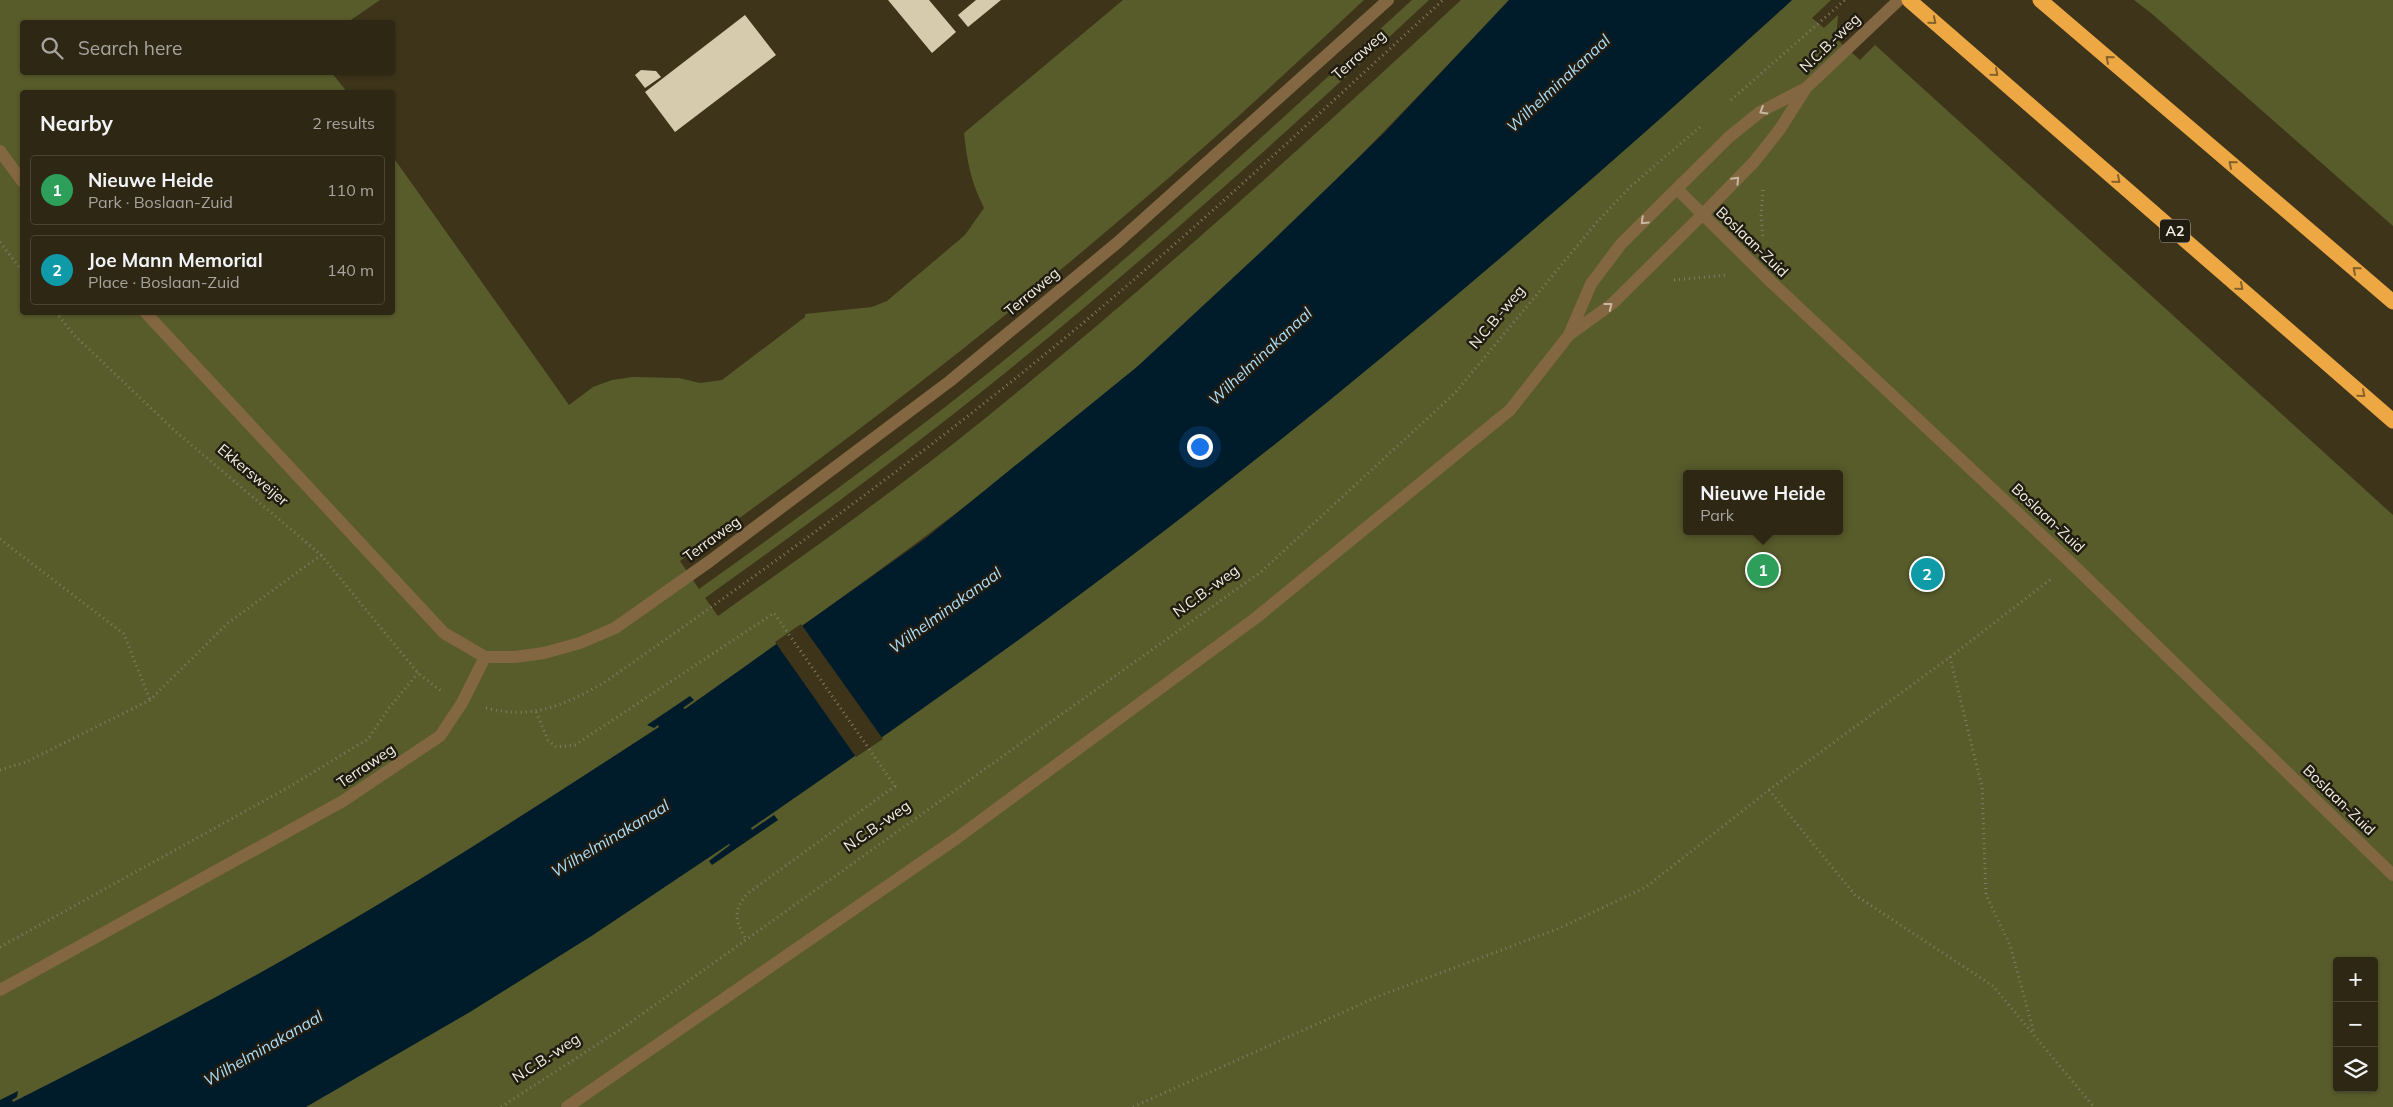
<!DOCTYPE html>
<meta charset="utf-8">
<style>
:root{--surface:#2e2714;--page:#3a3322;--text:#f1f3f6;--muted:#a7a5a0;--line:#494434;--accent:#1a73e8}
body{margin:0;font-family:Mulish,sans-serif;background:var(--page);color:var(--text)}
.controls{position:absolute;right:15px;bottom:15px;display:grid;overflow:hidden;border-radius:5px;box-shadow:0 1px 4px #0004}
.controls button{width:45px;height:45px;display:grid;place-items:center;padding:0;border:0;border-bottom:1px solid var(--line);background:var(--surface);color:var(--text);font:25px sans-serif}
.you{position:absolute;left:1199px;top:446px;width:18px;height:18px;margin:-12px;border:4px solid #fff;border-radius:50%;background:#1a73e8;box-shadow:0 0 0 8px #1a73e833}
.badge{display:grid;place-items:center;width:32px;height:32px;border-radius:50%;background:var(--accent);color:#fff;font-size:16px;font-weight:700}
.pin{position:absolute;translate:-50% -50%;border:2px solid #fff;box-shadow:0 1px 5px #0006}
.popup{position:absolute;left:1683px;top:470px;width:160px;height:65px;box-sizing:border-box;display:grid;place-content:center;border-radius:5px;background:var(--surface);filter:drop-shadow(0 1px 4px #0005);font-size:16px;white-space:nowrap;color:var(--muted)}
.popup b{font-size:19px;color:var(--text)}
.popup::after{content:'';position:absolute;left:50%;top:100%;margin-left:-10px;border:10px solid transparent;border-top-color:var(--surface)}
.list{margin:0;padding:0;list-style:none}
h2{display:flex;justify-content:space-between;align-items:center;height:65px;margin:0;padding:0 20px;font-size:21px}
h2 small{font-size:16px;font-weight:400;color:var(--muted)}
.list li{display:grid;grid-template-columns:32px 1fr auto;gap:15px;align-items:center;box-sizing:border-box;height:70px;margin:0 10px 10px;padding:0 10px;border:1px solid var(--line);border-radius:5px}
.list b{display:block;font-size:19px;white-space:nowrap}
.list p{margin:0;font-size:16px;white-space:nowrap;color:var(--muted)}
.list em{font-size:16px;font-style:normal;color:var(--muted)}
.icon{flex:none;width:28px;height:28px;fill:none;stroke:currentColor;stroke-width:2;stroke-linecap:round;stroke-linejoin:round}
.map{position:relative;flex:none;width:2393px;height:1107px;overflow:hidden}
.search{position:absolute;background:var(--surface);box-shadow:0 1px 4px #0004;left:20px;top:20px;width:375px;height:55px;display:flex;align-items:center;gap:12px;box-sizing:border-box;padding:0 18px;border-radius:5px;color:var(--muted);font-size:19px}
.panel{position:absolute;background:var(--surface);box-shadow:0 1px 4px #0004;left:20px;top:90px;width:375px;height:225px;border-radius:5px}
.map>svg:first-child{display:block}
</style>
<div class="map">
<svg width="2393" height="1107" viewBox="0 0 2393 1107">
<rect width="100%" height="100%" fill="#3e341a"/>
<path fill="#585c2b" fill-rule="evenodd" d="M0,0H380L348,22H22V72L332,73L347,92H22V312H392L393,157L569,405L593,387L612,380L633,377L679,378L700,383L722,380L805,317V314L872,307L887,301L965,235L984,208C971,182 967,162 964,133L1123,0H1364C1289,70 1214,140 1136,206C990,332 836,449 680,561L699,589C826,498 953,405 1072,304C1188,206 1300,102 1412,0H1429C1285,134 1139,266 985,389C894,462 800,530 705,598L718,616C797,560 876,504 953,444C1129,304 1296,153 1461,0H1509C1390,127 1269,253 1137,367C1014,474 883,569 750,663L913,715C1010,645 1107,575 1201,502C1404,342 1601,174 1792,0H1831L1812,18L1824,28L1838,15L1837,29L1833,36L1860,60L1875,45L2393,515V1107H0ZM1687,474H1839V531H1687ZM2337,961H2374V1088H2337Z
M2134,0H2393V226L2151,13Z"/>
<path fill="#001c2b" d="M1509,0H1792C1563,209 1327,411 1078,596C971,676 861,752 751,828L752,830L774,815L778,820L712,865L709,861L730,845L729,844L593,935L470,1012L306,1107H0V1100L18,1091L17,1097L12,1100L13,1102C118,1049 222,996 323,937C437,871 548,799 659,727L658,725L654,728L647,725L690,696L694,700L683,708L685,709L926,538L1138,366L1264,249L1384,133Z"/>
<path fill="#3e341a" d="M801,624L883,739L856,757L775,642Z"/>
<path fill="#d7cbad" d="M888,0H929L956,32L932,53Z
M976,0H1001L968,27L958,15Z
M745,15L776,55L675,132L645,92Z
M641,70L656,71L661,77L645,88L635,75Z"/>
<g fill="none" stroke-linecap="round" stroke-linejoin="round">
<path stroke="#847c66" stroke-width="3" stroke-dasharray="1 4" stroke-linecap="butt" d="M1731,100L1845,0
M1763,190L1761,216L1763,239
M0,242L22,271
M1674,280L1727,275
M56,312L73,334L174,430L321,555L418,673L441,691
M0,539L124,634L150,700
M1950,657L1982,787L1986,895L2010,945L2034,1033
M486,708C533,720 565,705 605,682C758,575 909,466 1054,347C1188,237 1315,117 1443,0
M536,712L548,740L556,747L575,745L774,613L895,786L747,894C733,910 735,922 746,939
M0,770L26,762L150,700L228,623L321,555
M1769,790L1855,895L1993,986L2094,1107
M0,947L289,787L368,739L389,708L418,673
M501,1107L624,1027L1262,571L1455,393L1597,222L1630,187L1700,127
M1133,1107L1379,996L1560,928L1646,887L1769,790L1950,657L2051,579"/>
<path stroke="#836742" stroke-width="12" d="M0,151L22,181
M1677,189L1767,278L2068,560L2393,875
M145,312L444,633L485,657
M1569,335L1612,304L1701,216L1754,162L1780,129L1806,88L1899,0
M0,990L343,801L440,736L462,703L485,657H515L544,653L580,643L615,628L710,561L950,381L1117,243L1388,0
M567,1107L957,838L1257,617L1510,410L1569,335L1591,284L1621,244L1729,137L1760,112L1806,88"/>
<path stroke="#eda843" stroke-width="15" d="M1909,0L2393,421
M2040,0L2393,302"/>
</g>
<defs><path id="oneway-chevron" d="M-2-3.5L2.5 0L-2 3.5" fill="none" stroke-width="1.6" stroke-linecap="round" stroke-linejoin="round" transform="scale(1.25)"/></defs>
<g stroke="#86622a">
<use href="#oneway-chevron" transform="translate(1933 21) rotate(40)"/>
<use href="#oneway-chevron" transform="translate(2109 59) rotate(-139)"/>
<use href="#oneway-chevron" transform="translate(1995 73) rotate(41)"/>
<use href="#oneway-chevron" transform="translate(2232 164) rotate(-139)"/>
<use href="#oneway-chevron" transform="translate(2117 180) rotate(41)"/>
<use href="#oneway-chevron" transform="translate(2356 270) rotate(-139)"/>
<use href="#oneway-chevron" transform="translate(2240 287) rotate(41)"/>
<use href="#oneway-chevron" transform="translate(2362 394) rotate(41)"/>
</g>
<g stroke="#c7b9a1">
<use href="#oneway-chevron" transform="translate(1763 111) rotate(149)"/>
<use href="#oneway-chevron" transform="translate(1736 180) rotate(-46)"/>
<use href="#oneway-chevron" transform="translate(1644 221) rotate(136)"/>
<use href="#oneway-chevron" transform="translate(1609 306) rotate(-38)"/>
</g>
<g text-anchor="middle" stroke-width="5" stroke-linejoin="round" paint-order="stroke">
<rect fill="#201c11" stroke="#b5b0a2" stroke-width="1" x="2160" y="219.5" width="30" height="23" rx="4"/>
<g font-size="14" font-weight="bold" fill="#f5efe0">
<text x="2175" y="236">A2</text>
</g>
<g font-size="15" fill="#f5efe0" stroke="#201c11">
<text transform="translate(1830 43) rotate(-44)" y="5">N.C.B.-weg</text>
<text transform="translate(1359 55) rotate(-42)" y="5">Terraweg</text>
<text transform="translate(1752 242) rotate(44)" y="5">Boslaan-Zuid</text>
<text transform="translate(1032 292) rotate(-40)" y="5">Terraweg</text>
<text transform="translate(1497 317) rotate(-50)" y="5">N.C.B.-weg</text>
<text transform="translate(253 475) rotate(40)" y="5">Ekkersweijer</text>
<text transform="translate(2048 518) rotate(43)" y="5">Boslaan-Zuid</text>
<text transform="translate(712 539) rotate(-36)" y="5">Terraweg</text>
<text transform="translate(1206 591) rotate(-36)" y="5">N.C.B.-weg</text>
<text transform="translate(366 766) rotate(-34)" y="5">Terraweg</text>
<text transform="translate(2339 800) rotate(44)" y="5">Boslaan-Zuid</text>
<text transform="translate(877 826) rotate(-35)" y="5">N.C.B.-weg</text>
<text transform="translate(546 1058) rotate(-33)" y="5">N.C.B.-weg</text>
</g>
<g font-size="16" font-style="italic" fill="#abdefb" stroke="#201c11">
<text transform="translate(1558 83) rotate(-43)" y="6">Wilhelminakanaal</text>
<text transform="translate(1260 356) rotate(-43)" y="6">Wilhelminakanaal</text>
<text transform="translate(945 610) rotate(-36)" y="6">Wilhelminakanaal</text>
<text transform="translate(610 838) rotate(-31)" y="6">Wilhelminakanaal</text>
<text transform="translate(263 1048) rotate(-30)" y="6">Wilhelminakanaal</text>
</g>
</g>
</svg>
<div class="controls">
<button>+</button>
<button>−</button>
<button><svg class="icon" aria-label="layers" viewBox="0 0 24 24"><path d="M12 4l9 5-9 5-9-5zM3 14l9 5 9-5"/></svg></button>
</div>
<div class="you"></div>
<div class="pin badge" style="left:1763px;top:570px;background:#2e9e5b">1</div>
<div class="popup"><b>Nieuwe Heide</b>Park</div>
<div class="pin badge" style="left:1927px;top:574px;background:#0f9aa8">2</div>
<div class="search"><svg class="icon" aria-label="search" viewBox="0 0 24 24"><circle cx="10" cy="10" r="6"/><path d="M15 15l6 6"/></svg>Search here</div>
<section class="panel">
<h2>Nearby<small>2 results</small></h2>
<ul class="list">
<li><span class="badge" style="background:#2e9e5b">1</span><div><b>Nieuwe Heide</b><p>Park · Boslaan-Zuid</p></div><em>110 m</em></li>
<li><span class="badge" style="background:#0f9aa8">2</span><div><b>Joe Mann Memorial</b><p>Place · Boslaan-Zuid</p></div><em>140 m</em></li>
</ul>
</section>
</div>
